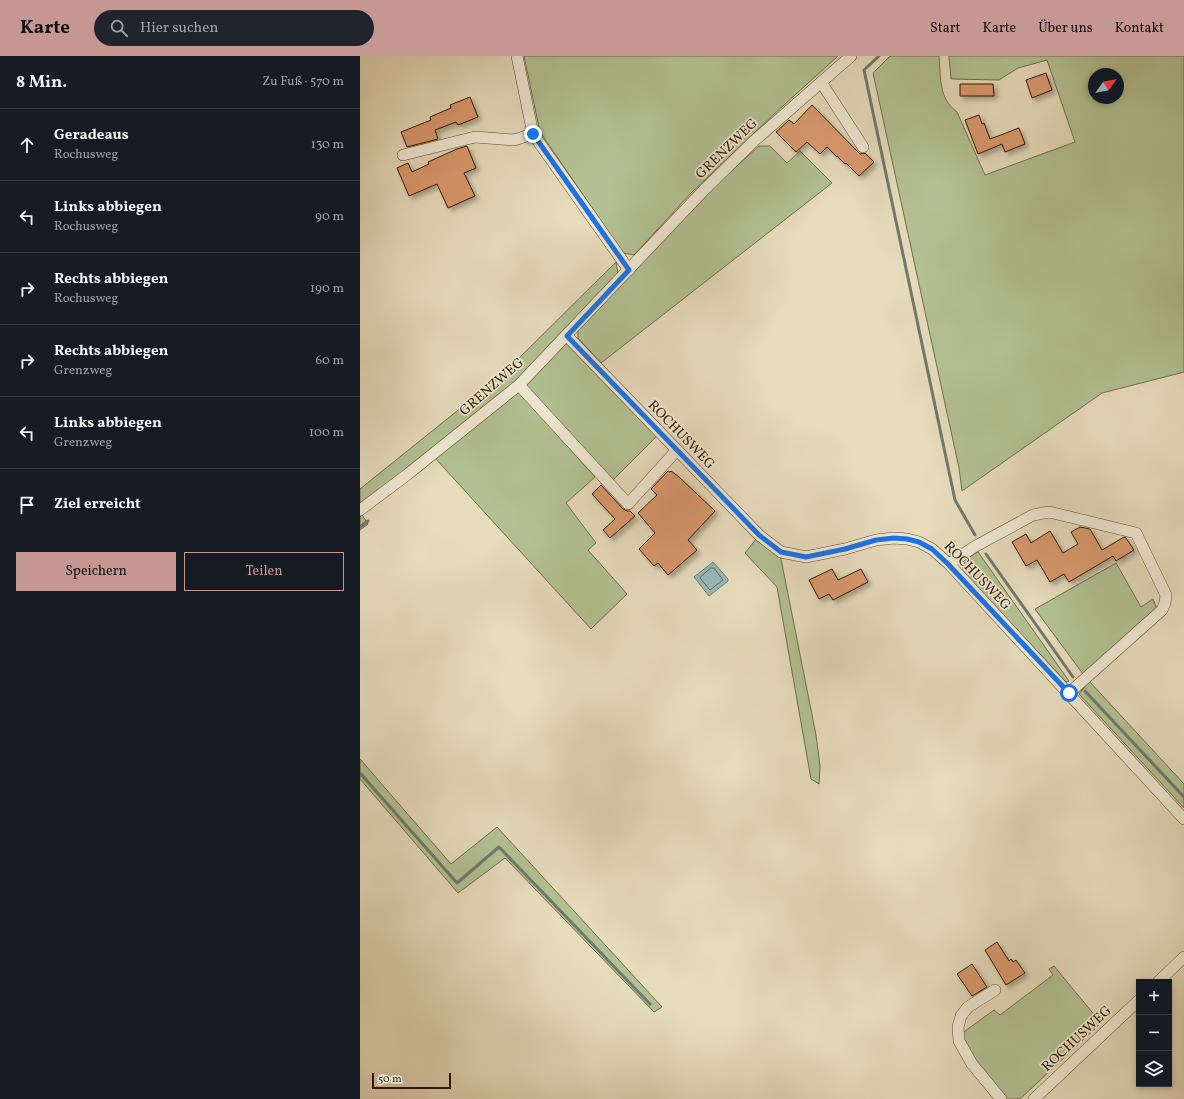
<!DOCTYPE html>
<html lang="de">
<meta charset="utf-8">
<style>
:root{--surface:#171b24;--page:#20242c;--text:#f1f3f6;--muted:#9ea1a6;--line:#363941;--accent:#c59692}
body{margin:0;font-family:Vollkorn,serif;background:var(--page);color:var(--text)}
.controls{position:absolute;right:12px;bottom:12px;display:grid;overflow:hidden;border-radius:0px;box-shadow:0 2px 6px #0003}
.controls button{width:36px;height:36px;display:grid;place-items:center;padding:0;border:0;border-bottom:1px solid var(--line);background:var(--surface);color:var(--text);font:20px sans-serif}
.compass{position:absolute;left:728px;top:12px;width:36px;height:36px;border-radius:50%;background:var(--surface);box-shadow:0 2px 6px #0003;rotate:57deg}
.scale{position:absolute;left:12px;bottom:10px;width:79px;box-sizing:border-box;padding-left:4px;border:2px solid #311800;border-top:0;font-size:11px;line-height:14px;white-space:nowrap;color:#311800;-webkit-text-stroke:3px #efe8d3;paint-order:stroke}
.stop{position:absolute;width:12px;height:12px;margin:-9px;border:3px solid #1a73e8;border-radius:50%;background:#fff}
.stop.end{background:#1a73e8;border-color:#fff;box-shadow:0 1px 4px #0008}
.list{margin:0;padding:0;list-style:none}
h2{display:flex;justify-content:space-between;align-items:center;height:52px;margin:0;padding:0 16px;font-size:17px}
h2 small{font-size:13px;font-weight:400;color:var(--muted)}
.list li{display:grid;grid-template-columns:26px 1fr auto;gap:12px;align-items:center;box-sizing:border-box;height:72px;padding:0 16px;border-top:1px solid var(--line)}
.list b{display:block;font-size:15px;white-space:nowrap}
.list p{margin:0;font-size:13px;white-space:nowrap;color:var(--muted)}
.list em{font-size:13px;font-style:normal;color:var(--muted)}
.actions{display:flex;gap:8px;padding:12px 16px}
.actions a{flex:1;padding:9px 0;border:1px solid var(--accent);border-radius:0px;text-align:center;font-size:14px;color:var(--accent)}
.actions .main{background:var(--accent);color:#111}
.icon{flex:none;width:22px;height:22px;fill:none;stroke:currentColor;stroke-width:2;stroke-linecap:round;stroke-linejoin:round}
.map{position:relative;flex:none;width:824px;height:1043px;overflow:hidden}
header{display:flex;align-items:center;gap:24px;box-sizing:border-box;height:56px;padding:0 20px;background:var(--accent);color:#111}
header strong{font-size:19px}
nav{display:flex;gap:22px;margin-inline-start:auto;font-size:14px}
.search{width:280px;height:36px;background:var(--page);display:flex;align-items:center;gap:10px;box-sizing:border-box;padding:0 14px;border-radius:22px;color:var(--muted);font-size:15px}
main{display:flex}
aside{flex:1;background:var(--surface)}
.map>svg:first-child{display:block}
</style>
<header>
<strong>Karte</strong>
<div class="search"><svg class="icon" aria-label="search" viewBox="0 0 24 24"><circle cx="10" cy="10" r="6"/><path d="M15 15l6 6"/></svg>Hier suchen</div>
<nav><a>Start</a><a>Karte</a><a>Über uns</a><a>Kontakt</a></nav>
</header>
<main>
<aside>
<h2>8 Min.<small>Zu Fuß · 570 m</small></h2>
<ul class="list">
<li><svg class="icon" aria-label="ahead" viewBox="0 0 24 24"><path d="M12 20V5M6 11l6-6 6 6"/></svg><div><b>Geradeaus</b><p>Rochusweg</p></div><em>130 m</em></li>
<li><svg class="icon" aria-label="left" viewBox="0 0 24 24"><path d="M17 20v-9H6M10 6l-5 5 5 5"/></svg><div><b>Links abbiegen</b><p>Rochusweg</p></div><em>90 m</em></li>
<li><svg class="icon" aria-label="right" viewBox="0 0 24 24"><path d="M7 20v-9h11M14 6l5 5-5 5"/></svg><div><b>Rechts abbiegen</b><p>Rochusweg</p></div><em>190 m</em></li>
<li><svg class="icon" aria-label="right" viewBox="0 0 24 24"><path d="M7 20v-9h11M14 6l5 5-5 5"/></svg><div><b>Rechts abbiegen</b><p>Grenzweg</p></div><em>60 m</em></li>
<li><svg class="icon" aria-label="left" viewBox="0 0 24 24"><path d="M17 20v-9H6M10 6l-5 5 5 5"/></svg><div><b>Links abbiegen</b><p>Grenzweg</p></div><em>100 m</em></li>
<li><svg class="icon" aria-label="arrive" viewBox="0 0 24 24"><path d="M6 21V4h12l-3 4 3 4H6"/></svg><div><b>Ziel erreicht</b></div></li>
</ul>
<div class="actions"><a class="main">Speichern</a><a>Teilen</a></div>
</aside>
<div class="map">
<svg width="824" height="1043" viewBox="0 0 824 1043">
<defs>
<filter id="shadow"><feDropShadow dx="3.5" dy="3.5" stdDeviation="2" flood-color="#0004"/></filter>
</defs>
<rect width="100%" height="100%" fill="#e6dbbc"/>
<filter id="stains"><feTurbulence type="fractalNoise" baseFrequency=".005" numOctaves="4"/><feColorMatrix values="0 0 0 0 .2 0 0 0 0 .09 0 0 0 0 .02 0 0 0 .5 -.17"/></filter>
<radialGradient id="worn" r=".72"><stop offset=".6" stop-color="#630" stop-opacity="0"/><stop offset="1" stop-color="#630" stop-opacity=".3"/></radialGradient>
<path fill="#b2c193" stroke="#726c4a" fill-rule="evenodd" d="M164,0H478L413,59L331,137L274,199L263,197L180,76Z
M530,0H579C581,21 578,42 597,56L625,119L715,86L687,4L658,12L639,24L591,23L589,0H824V316L742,337L602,435L599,412L513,17ZM734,18H758V42H734Z
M399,90H410L427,107L440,95L472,127L241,307L218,282V272L346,138Z
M256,206L258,219L156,326L45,415L0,449V433L143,318Z
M210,287L243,325L297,380L251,426L163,329L201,289Z
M158,335L235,421L206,447L236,487L228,494L267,538L231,573L75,402Z
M2,459L8,468L0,474V461Z
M397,482L420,498L456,679L460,710L459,728L451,723L417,531L385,497Z
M618,496L709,625L706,626L602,515C604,504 608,501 618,496Z
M756,507L781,551L793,543L797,553L723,618L675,553Z
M729,625L824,728V752L719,638Z
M0,703L91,808L137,771L302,951L294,956L145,802L98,837L0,723Z
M694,910L741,967L660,1043H646L616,1005L601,978L634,954L640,959L693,919L689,913Z"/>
<path fill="#98b9b8" stroke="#6f796e" d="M353,506L368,523V525L349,540L334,521Z"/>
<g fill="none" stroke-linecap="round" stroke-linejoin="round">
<path stroke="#64685c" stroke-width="1" d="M351,512H354L363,524L350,534L340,522Z"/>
<path stroke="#6f796e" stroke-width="3" d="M519,0L504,14L595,444L615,479
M0,471L8,465
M626,498L713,621
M725,635L824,741
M0,717L97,827L139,791L290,948"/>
</g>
<path fill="#d9986d" stroke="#311800" filter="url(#shadow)" d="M686,17L692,34L672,42L666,24Z
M600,28H633L634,40H600Z
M110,41L118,61L98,69L96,66L75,74L78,83L47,91L41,76L71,64L70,61L91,52L90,49Z
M452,49L500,98L505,97L514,106L499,120L486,107L485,108L477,100V101L467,91L460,98L447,86L436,96L416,76L429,64L434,68Z
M619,59L622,68L624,67L630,83L659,72L665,88L645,96L642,88L618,98L605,64Z
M107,90L116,112L104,117L115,140L88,152L77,128L49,140L37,112L48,107L52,116L69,108L68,106L97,93Z
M308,415L310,416L311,415L319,421L355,455L328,484L337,494L308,519L298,507L294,510L279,493L295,477L278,457L297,439L291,433Z
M241,429L263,453L267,455H270L275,460L250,482L243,474L255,463L232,438Z
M720,471L730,473L742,494L764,481L766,482L774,494L756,505L753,500L709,526L704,518L690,526L677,504L666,510L652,486L666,478L671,487L690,475L703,497L718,488L711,476Z
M472,513L478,524L501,513L508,526L473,544L469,538L459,543L449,524Z
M637,886L649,905L651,903L653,906L656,904L665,917L646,929L625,894Z
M612,908L627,931L612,940L597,918Z"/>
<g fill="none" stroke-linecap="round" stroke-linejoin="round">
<g stroke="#5e492f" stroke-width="12">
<path id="minor" d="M157,0L173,78L269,214
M461,26L503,91
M43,99L115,81L154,84L173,78
M207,280L399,479L421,496L446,501L485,493L516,484L534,482L547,483L559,486L572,493L589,508L824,763
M159,329L268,448L317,394
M0,454L48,418L159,329L344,134L394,85L491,0
M589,508L614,491L673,459L689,456L776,477L806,539L805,547L802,554L709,637
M798,926L824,901
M635,934L608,951L601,960L598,971L599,985L612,1008L641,1043
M674,1043L779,944"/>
</g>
<use href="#minor" stroke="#efe8d3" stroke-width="11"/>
</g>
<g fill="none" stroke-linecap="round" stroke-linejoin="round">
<path stroke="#1a73e8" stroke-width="5" d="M173,78L269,214L207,280L399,479L421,496L446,501L485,493L516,484L534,482L547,483L559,486L572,493L588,508L709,637"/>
</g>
<g text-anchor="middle" stroke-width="3.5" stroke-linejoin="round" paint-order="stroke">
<g font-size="14" fill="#311800" stroke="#efe8d3">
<text transform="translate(366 92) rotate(-44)" y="5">GRENZWEG</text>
<text transform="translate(131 330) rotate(-41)" y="5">GRENZWEG</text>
<text transform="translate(322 378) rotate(46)" y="5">ROCHUSWEG</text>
<text transform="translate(618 519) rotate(46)" y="5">ROCHUSWEG</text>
<text transform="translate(716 982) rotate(-43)" y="5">ROCHUSWEG</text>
</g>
</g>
<rect width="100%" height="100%" filter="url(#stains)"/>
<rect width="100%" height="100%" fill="url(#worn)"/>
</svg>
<div class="controls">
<button>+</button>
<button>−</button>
<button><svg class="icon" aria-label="layers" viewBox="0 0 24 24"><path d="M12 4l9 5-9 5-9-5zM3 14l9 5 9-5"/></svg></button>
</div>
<svg class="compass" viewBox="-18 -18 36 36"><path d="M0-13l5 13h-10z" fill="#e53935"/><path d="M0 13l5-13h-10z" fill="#9ea1a6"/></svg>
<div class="scale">50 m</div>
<div class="stop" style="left:709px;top:637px"></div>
<div class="stop end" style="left:173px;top:78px"></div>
</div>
</main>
